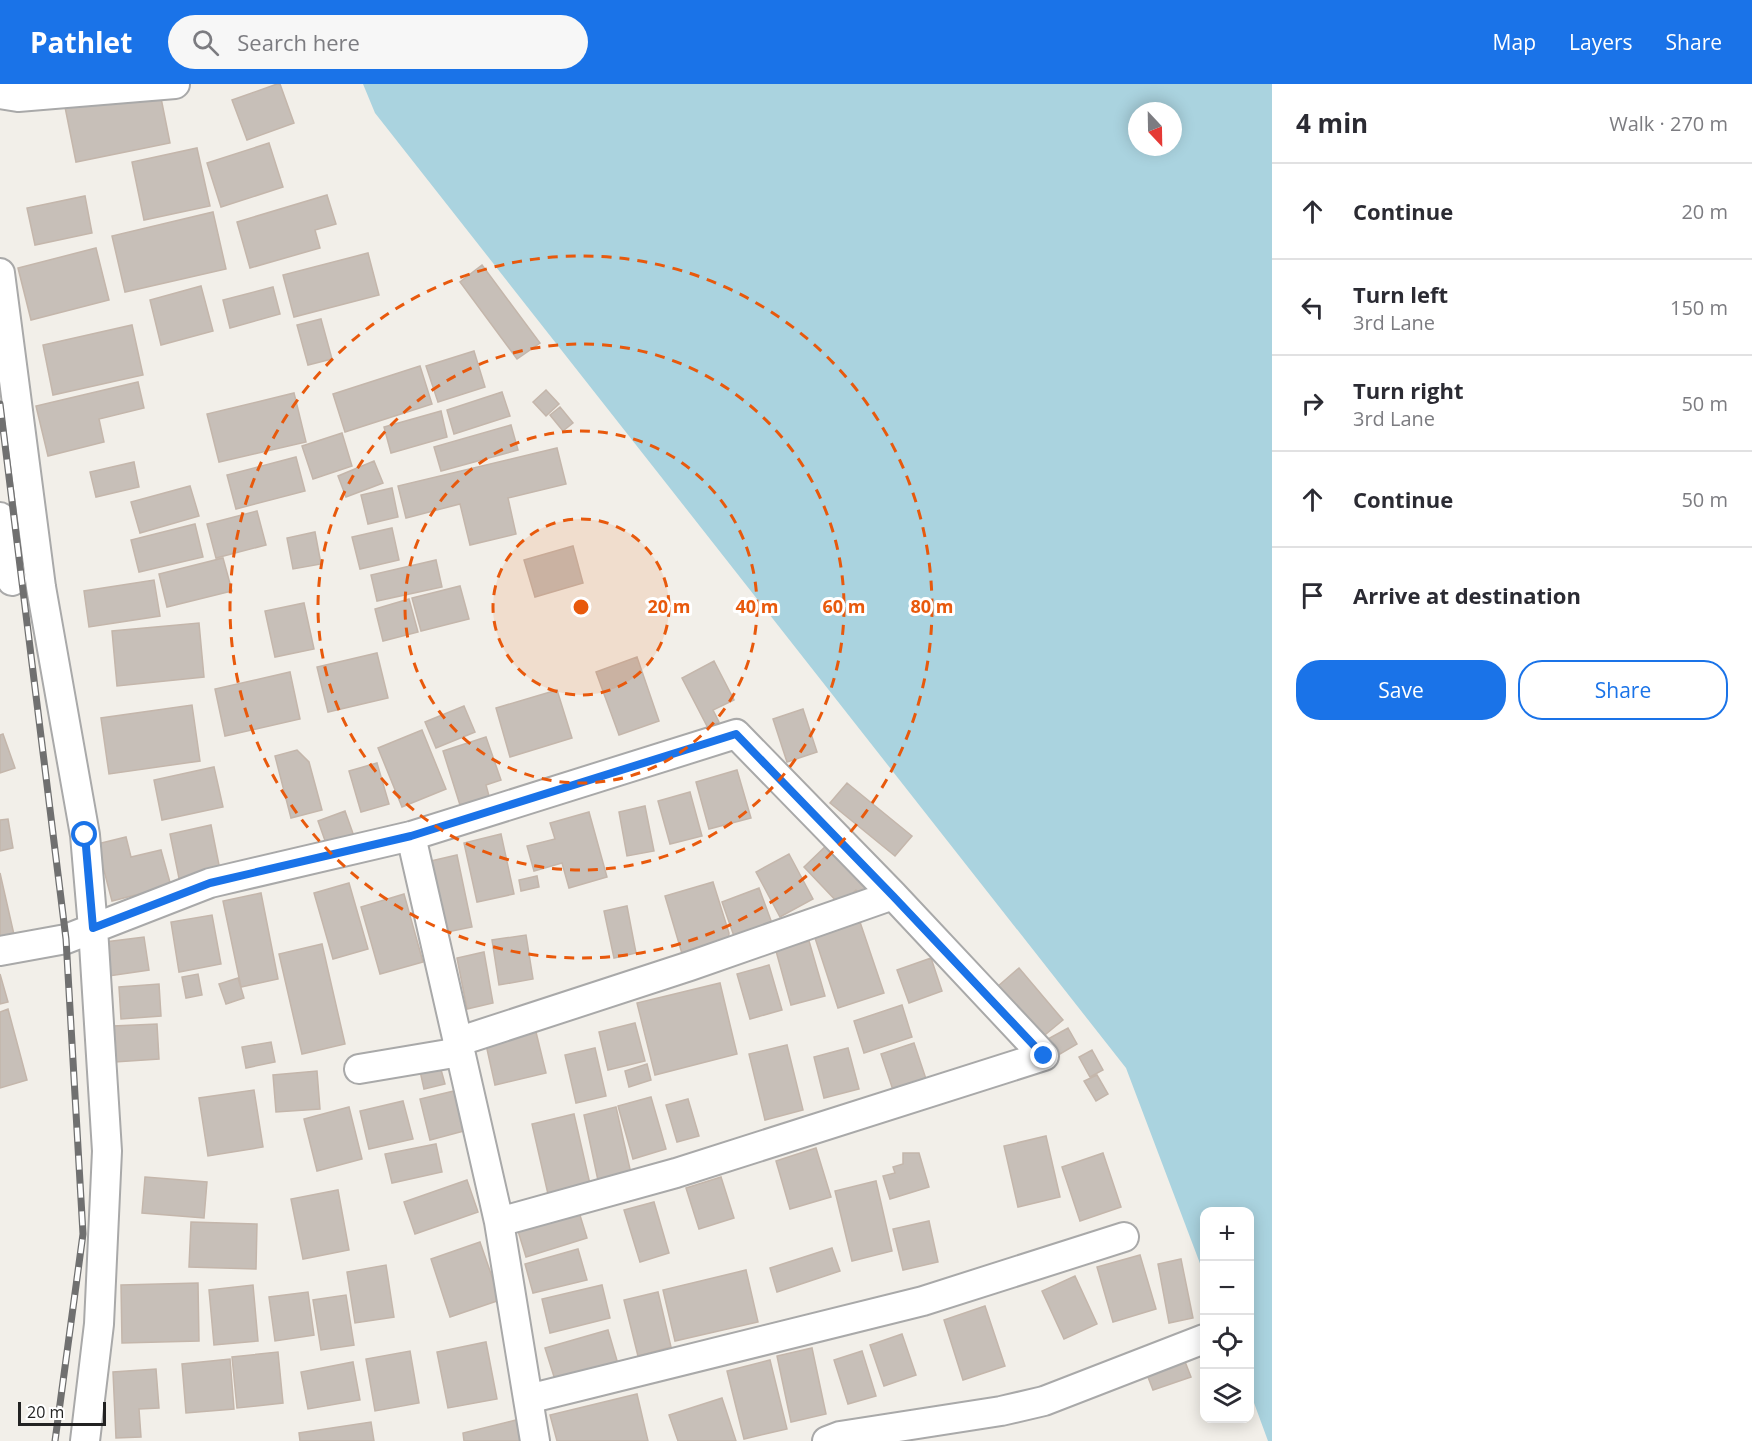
<!DOCTYPE html>
<meta charset="utf-8">
<style>
:root{--surface:#fff;--page:#f7f7f7;--text:#2b2b33;--muted:#7c7c81;--line:#e1e1e2;--accent:#1a73e8}
body{margin:0;font-family:"Open Sans",sans-serif;background:var(--page);color:var(--text)}
.controls{position:absolute;right:18px;bottom:18px;display:grid;overflow:hidden;border-radius:12px;box-shadow:0 3px 15px #0003}
.controls button{width:54px;height:54px;display:grid;place-items:center;padding:0;border:0;border-bottom:2px solid var(--line);background:var(--surface);color:var(--text);font:30px sans-serif}
.compass{position:absolute;left:1128px;top:18px;width:54px;height:54px;border-radius:50%;background:var(--surface);box-shadow:0 3px 15px #0003;rotate:158deg}
.scale{position:absolute;left:18px;bottom:15px;width:88px;box-sizing:border-box;padding-left:6px;border:3px solid #222;border-top:0;font-size:16px;line-height:21px;white-space:nowrap;color:#222;-webkit-text-stroke:4px #fff;paint-order:stroke}
.stop{position:absolute;width:18px;height:18px;margin:-14px;border:4px solid #1a73e8;border-radius:50%;background:#fff}
.stop.end{background:#1a73e8;border-color:#fff;box-shadow:0 2px 6px #0008}
.list{margin:0;padding:0;list-style:none}
h2{display:flex;justify-content:space-between;align-items:center;height:78px;margin:0;padding:0 24px;font-size:26px}
h2 small{font-size:20px;font-weight:400;color:var(--muted)}
.list li{display:grid;grid-template-columns:39px 1fr auto;gap:18px;align-items:center;box-sizing:border-box;height:96px;padding:0 24px;border-top:2px solid var(--line)}
.list b{display:block;font-size:22px;white-space:nowrap}
.list p{margin:0;font-size:20px;white-space:nowrap;color:var(--muted)}
.list em{font-size:20px;font-style:normal;color:var(--muted)}
.actions{display:flex;gap:12px;padding:18px 24px}
.actions a{flex:1;padding:14px 0;border:2px solid var(--accent);border-radius:24px;text-align:center;font-size:21px;color:var(--accent)}
.actions .main{background:var(--accent);color:#fff}
.icon{flex:none;width:33px;height:33px;fill:none;stroke:currentColor;stroke-width:2;stroke-linecap:round;stroke-linejoin:round}
.map{position:relative;flex:none;width:1272px;height:1357px;overflow:hidden}
header{display:flex;align-items:center;gap:36px;box-sizing:border-box;height:84px;padding:0 30px;background:var(--accent);color:#fff}
header strong{font-size:28px}
nav{display:flex;gap:33px;margin-inline-start:auto;font-size:21px}
.search{width:420px;height:54px;background:var(--page);display:flex;align-items:center;gap:15px;box-sizing:border-box;padding:0 21px;border-radius:33px;color:var(--muted);font-size:22px}
main{display:flex}
aside{flex:1;background:var(--surface)}
.map>svg:first-child{display:block}
</style>
<header>
<strong>Pathlet</strong>
<div class="search"><svg class="icon" aria-label="search" viewBox="0 0 24 24"><circle cx="10" cy="10" r="6"/><path d="M15 15l6 6"/></svg>Search here</div>
<nav><a>Map</a><a>Layers</a><a>Share</a></nav>
</header>
<main>
<div class="map">
<svg width="1272" height="1357" viewBox="0 0 1272 1357">
<rect width="100%" height="100%" fill="#f2efe9"/>
<path fill="#aad3df" fill-rule="evenodd" d="M363,0H1272V1357H1268L1250,1308V1128H1204V1190L1126,984L375,29ZM1137,27H1173V63H1137Z"/>
<path fill="#c7bfb8" stroke="#c4b6ab" stroke-width="1.5" d="M277,0H280L294,39L247,56L232,16Z
M159,4L170,59L76,78L65,23Z
M269,59L283,103L221,123L207,79Z
M197,64L210,122L144,136L132,78Z
M327,111L336,140L315,146L320,164L250,184L237,138Z
M85,112L92,149L35,161L27,124Z
M213,128L226,185L125,208L112,152Z
M96,164L109,216L31,236L18,184Z
M368,169L379,211L294,233L283,191Z
M482,181L540,259L517,275L460,198Z
M201,202L213,247L161,261L150,216Z
M273,203L280,230L230,244L223,216Z
M321,235L332,275L308,281L297,241Z
M132,241L143,291L53,311L43,261Z
M474,267L485,303L438,318L426,282Z
M420,282L432,320L345,348L333,310Z
M138,298L144,324L99,335L104,358L48,372L36,322Z
M546,306L559,320L546,332L533,318Z
M502,308L510,332L454,350L447,326Z
M294,309L306,358L219,378L207,330Z
M560,323L573,339L563,347L550,331Z
M441,327L447,353L391,369L384,343Z
M511,341L518,366L441,387L434,363Z
M342,349L352,382L313,395L302,362Z
M557,364L566,400L508,414L516,450L470,461L460,420L406,434L398,402Z
M296,373L305,407L236,425L227,391Z
M374,377L383,399L346,413L338,392Z
M134,378L139,403L96,413L90,388Z
M190,402L199,432L140,449L131,418Z
M392,404L398,433L368,440L361,411Z
M257,427L266,461L216,474L207,440Z
M195,440L203,473L139,488L131,456Z
M392,444L399,476L360,485L352,453Z
M315,448L321,480L293,485L287,454Z
M573,462L583,499L535,513L524,476Z
M223,474L232,507L167,523L159,490Z
M436,476L442,503L377,517L371,491Z
M154,496L160,532L89,543L84,507Z
M460,502L469,535L421,547L412,514Z
M409,515L418,548L383,557L375,525Z
M304,519L314,565L275,573L265,527Z
M199,539L204,593L117,602L112,547Z
M377,569L388,614L328,628L317,583Z
M637,573L659,637L619,651L596,588Z
M714,577L734,616L713,626L719,638L708,644L682,594Z
M290,588L300,635L225,652L215,605Z
M557,606L572,654L510,673L496,624Z
M192,621L200,677L109,690L101,634Z
M464,622L475,648L436,664L425,638Z
M803,625L817,668L787,678L773,635Z
M422,646L446,705L402,723L378,664Z
M3,650L15,684L0,689V651Z
M486,653L501,696L486,701L489,712L460,721L443,667Z
M297,666L309,678L322,726L291,734L275,672Z
M377,679L389,720L361,728L349,687Z
M214,683L223,723L162,736L154,696Z
M737,686L751,734L709,745L696,698Z
M847,699L912,752L895,772L830,719Z
M690,708L702,752L670,760L658,717Z
M645,722L654,767L627,772L619,728Z
M345,727L355,755L328,765L318,737Z
M589,728L607,793L569,804L562,779L534,787L527,762L555,755L550,739Z
M8,735L13,764L0,767V736Z
M211,741L221,791L180,799L170,750Z
M501,750L514,810L477,818L464,759Z
M126,753L131,773L161,766L171,802L112,817L97,760Z
M832,756L877,804L864,815L856,806L840,821L804,783Z
M789,770L813,815L780,833L756,788Z
M457,771L472,843L437,850L422,779Z
M0,789L15,855L0,858Z
M537,792L539,803L521,807L519,796Z
M713,798L729,849L728,859L683,873L665,812Z
M349,799L368,865L333,875L314,809Z
M759,804L773,842L735,855L722,818Z
M261,809L278,895L241,903L223,817Z
M404,810L423,878L380,890L361,823Z
M627,822L636,869L614,874L604,827Z
M212,831L221,880L179,888L171,838Z
M860,838L884,909L838,924L815,854Z
M526,851L533,895L499,901L492,856Z
M144,853L149,886L109,892L105,858Z
M809,857L825,912L791,921L776,867Z
M322,860L345,960L302,970L279,870Z
M484,868L493,919L467,925L457,874Z
M931,874L942,907L909,919L897,886Z
M769,881L782,926L750,935L737,890Z
M1019,884L1063,936L1040,955L997,903Z
M0,890L8,918L0,920Z
M198,890L202,911L186,914L182,893Z
M238,894L244,914L226,920L219,900Z
M720,899L737,970L655,991L637,919Z
M159,900L161,932L121,935L119,903Z
M902,921L912,953L864,969L854,937Z
M8,925L27,996L0,1004V928Z
M635,939L645,977L608,986L599,948Z
M157,940L159,975L115,978L113,942Z
M535,944L546,989L495,1001L485,956Z
M1068,944L1077,960L1055,973L1046,956Z
M271,958L275,978L246,984L242,963Z
M914,959L929,1004L896,1015L881,970Z
M787,961L803,1026L765,1036L749,970Z
M595,964L606,1012L576,1019L565,971Z
M848,964L859,1005L824,1014L814,973Z
M1092,966L1103,986L1090,993L1079,973Z
M647,980L651,996L629,1003L625,987Z
M440,982L445,1000L424,1005L420,987Z
M317,987L320,1025L276,1028L273,991Z
M1097,991L1108,1010L1096,1017L1084,997Z
M254,1006L263,1063L208,1072L199,1014Z
M454,1007L464,1047L430,1056L420,1015Z
M651,1013L666,1065L633,1075L618,1022Z
M688,1015L699,1052L677,1058L666,1021Z
M403,1017L413,1055L369,1065L360,1027Z
M349,1023L362,1075L317,1087L304,1035Z
M616,1023L632,1094L599,1101L584,1031Z
M574,1030L590,1100L548,1110L532,1040Z
M1046,1052L1060,1113L1018,1123L1004,1062Z
M436,1060L442,1088L392,1099L385,1070Z
M816,1064L831,1113L790,1125L776,1077Z
M903,1069H919L929,1103L890,1115L883,1092L895,1089L893,1083L903,1080Z
M1103,1069L1121,1123L1080,1137L1062,1083Z
M145,1093L207,1098L204,1134L142,1129Z
M721,1093L734,1134L699,1145L686,1104Z
M467,1096L478,1128L415,1150L404,1118Z
M876,1097L892,1167L852,1177L835,1107Z
M338,1106L349,1166L303,1175L291,1115Z
M654,1118L669,1169L640,1178L624,1126Z
M579,1128L587,1154L526,1173L518,1147Z
M929,1137L938,1178L903,1186L893,1145Z
M191,1138L257,1140L256,1185L189,1183Z
M480,1158L500,1216L450,1233L431,1175Z
M832,1164L840,1187L777,1208L770,1184Z
M578,1165L587,1196L533,1209L525,1180Z
M1140,1171L1156,1225L1113,1238L1097,1183Z
M1181,1175L1193,1234L1169,1239L1158,1180Z
M386,1181L394,1233L355,1239L347,1188Z
M746,1186L758,1238L675,1257L663,1206Z
M1075,1192L1097,1240L1064,1255L1042,1207Z
M198,1199L199,1257L122,1259L121,1201Z
M253,1201L258,1257L214,1261L209,1206Z
M602,1201L610,1234L550,1249L542,1215Z
M308,1208L314,1251L275,1257L269,1213Z
M658,1208L671,1263L638,1272L624,1216Z
M346,1211L354,1261L321,1266L313,1216Z
M985,1222L1005,1282L963,1296L944,1236Z
M608,1246L618,1280L556,1299L545,1264Z
M902,1250L916,1291L884,1302L870,1261Z
M486,1258L497,1315L448,1324L437,1268Z
M812,1264L826,1330L791,1338L777,1272Z
M410,1267L419,1319L375,1327L366,1275Z
M862,1267L876,1312L848,1320L834,1276Z
M278,1268L283,1319L237,1324L232,1273Z
M230,1275L234,1325L186,1329L182,1280Z
M1184,1275L1191,1293L1153,1306L1146,1288Z
M770,1276L787,1345L744,1355L727,1287Z
M353,1278L360,1316L308,1325L301,1288Z
M156,1285L159,1324L139,1325L141,1353L116,1354L113,1288Z
M637,1310L648,1357H557L550,1331Z
M722,1314L736,1357H678L669,1331Z
M520,1335L525,1357H464L463,1349Z
M371,1338L374,1357H300L299,1349Z"/>
<g fill="none" stroke-linecap="round" stroke-linejoin="round">
<g stroke="#a9a9a9" stroke-width="32">
<path id="street" d="M0,10L18,13L175,0
M0,189L41,503L85,751L93,844L107,1067L99,1240L85,1357
M0,433L12,497
M411,752L499,1138L528,1315L923,1217L1124,1153
M0,867L66,855L210,799L411,752L736,650L893,811
M457,958L690,882L893,811L1044,972L676,1089L499,1138
M359,985L460,968
M528,1315L535,1357
M827,1357L840,1352L1001,1327L1044,1317L1204,1255"/>
</g>
<use href="#street" stroke="#fff" stroke-width="28"/>
<g stroke="#707070" stroke-width="7">
<path id="rail" d="M0,320L66,855L83,1150L55,1357"/>
</g>
<use href="#rail" stroke="#fff" stroke-width="4.5" stroke-dasharray="14" stroke-linecap="butt"/>
</g>
<g fill="none" stroke-linecap="round" stroke-linejoin="round">
<path stroke="#1a73e8" stroke-width="8" d="M85,751L93,844L210,799L411,752L736,650L893,812L1044,972"/>
</g>
<circle cx="581" cy="523" r="88" fill="#e8590c" fill-opacity=".12"/>
<g fill="none" stroke="#e8590c" stroke-width="3" stroke-dasharray="10 8">
<circle cx="581" cy="523" r="88"/>
<circle cx="581" cy="523" r="176"/>
<circle cx="581" cy="523" r="263"/>
<circle cx="581" cy="523" r="351"/>
</g>
<circle cx="581" cy="523" r="9" fill="#e8590c" stroke="#fff" stroke-width="3"/>
<g font-size="18" text-anchor="middle" font-weight="bold" fill="#e8590c" stroke="#fff" stroke-width="6" stroke-linejoin="round" paint-order="stroke">
<text x="669" y="529">20 m</text>
<text x="757" y="529">40 m</text>
<text x="844" y="529">60 m</text>
<text x="932" y="529">80 m</text>
</g>
</svg>
<div class="controls">
<button>+</button>
<button>−</button>
<button><svg class="icon" aria-label="locate" viewBox="0 0 24 24"><circle cx="12" cy="12" r="6"/><path d="M12 2v4M12 18v4M2 12h4M18 12h4"/></svg></button>
<button><svg class="icon" aria-label="layers" viewBox="0 0 24 24"><path d="M12 4l9 5-9 5-9-5zM3 14l9 5 9-5"/></svg></button>
</div>
<svg class="compass" viewBox="-18 -18 36 36"><path d="M0-13l5 13h-10z" fill="#e53935"/><path d="M0 13l5-13h-10z" fill="#7c7c81"/></svg>
<div class="scale">20 m</div>
<div class="stop" style="left:85px;top:751px"></div>
<div class="stop end" style="left:1044px;top:972px"></div>
</div>
<aside>
<h2>4 min<small>Walk · 270 m</small></h2>
<ul class="list">
<li><svg class="icon" aria-label="ahead" viewBox="0 0 24 24"><path d="M12 20V5M6 11l6-6 6 6"/></svg><div><b>Continue</b></div><em>20 m</em></li>
<li><svg class="icon" aria-label="left" viewBox="0 0 24 24"><path d="M17 20v-9H6M10 6l-5 5 5 5"/></svg><div><b>Turn left</b><p>3rd Lane</p></div><em>150 m</em></li>
<li><svg class="icon" aria-label="right" viewBox="0 0 24 24"><path d="M7 20v-9h11M14 6l5 5-5 5"/></svg><div><b>Turn right</b><p>3rd Lane</p></div><em>50 m</em></li>
<li><svg class="icon" aria-label="ahead" viewBox="0 0 24 24"><path d="M12 20V5M6 11l6-6 6 6"/></svg><div><b>Continue</b></div><em>50 m</em></li>
<li><svg class="icon" aria-label="arrive" viewBox="0 0 24 24"><path d="M6 21V4h12l-3 4 3 4H6"/></svg><div><b>Arrive at destination</b></div></li>
</ul>
<div class="actions"><a class="main">Save</a><a>Share</a></div>
</aside>
</main>
